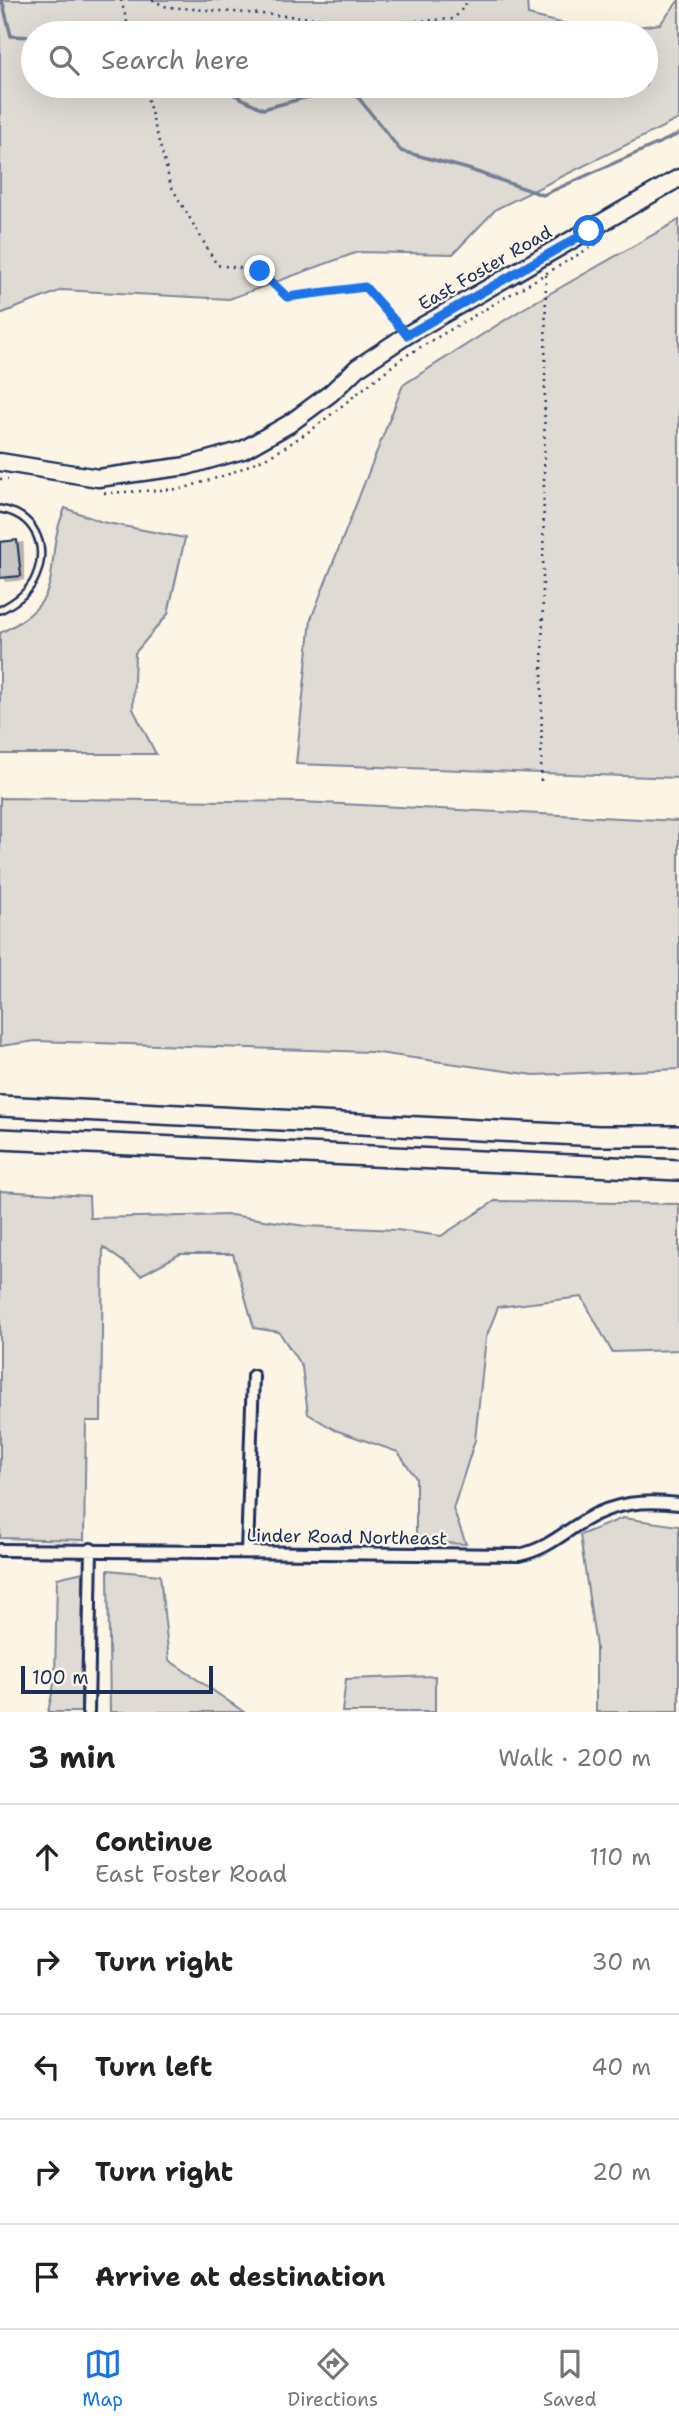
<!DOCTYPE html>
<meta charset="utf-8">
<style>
:root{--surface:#fff;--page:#f2f2f2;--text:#222;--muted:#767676;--line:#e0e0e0;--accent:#1a73e8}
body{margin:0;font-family:"Shantell Sans",sans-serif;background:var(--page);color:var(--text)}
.scale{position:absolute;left:21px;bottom:18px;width:192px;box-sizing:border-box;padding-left:7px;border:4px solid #1b2f5e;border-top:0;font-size:19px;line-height:24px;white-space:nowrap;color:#1b2f5e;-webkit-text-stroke:5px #fcf5e5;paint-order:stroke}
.stop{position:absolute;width:21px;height:21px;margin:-16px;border:5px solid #1a73e8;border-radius:50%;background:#fff}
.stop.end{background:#1a73e8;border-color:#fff;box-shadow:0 2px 7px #0008}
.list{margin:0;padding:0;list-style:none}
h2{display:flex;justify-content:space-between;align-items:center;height:91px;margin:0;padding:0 28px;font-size:30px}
h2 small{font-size:23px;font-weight:400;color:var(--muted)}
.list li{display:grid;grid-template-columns:46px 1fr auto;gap:21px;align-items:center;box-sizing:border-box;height:105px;padding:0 28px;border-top:2px solid var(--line)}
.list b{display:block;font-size:26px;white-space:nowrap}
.list p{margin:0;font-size:23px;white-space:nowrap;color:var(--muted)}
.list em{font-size:23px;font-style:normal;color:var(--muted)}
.icon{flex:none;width:38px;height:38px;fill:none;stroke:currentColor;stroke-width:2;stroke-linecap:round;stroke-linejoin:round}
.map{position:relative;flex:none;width:679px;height:1712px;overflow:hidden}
.search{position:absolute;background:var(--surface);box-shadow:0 7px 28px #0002;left:21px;right:21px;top:21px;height:77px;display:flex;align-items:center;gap:18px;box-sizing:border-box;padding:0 24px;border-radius:38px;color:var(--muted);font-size:26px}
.sheet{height:616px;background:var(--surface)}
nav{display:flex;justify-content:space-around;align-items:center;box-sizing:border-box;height:98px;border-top:2px solid var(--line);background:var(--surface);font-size:19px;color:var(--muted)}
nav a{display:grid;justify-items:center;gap:4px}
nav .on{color:var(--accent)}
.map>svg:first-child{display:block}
</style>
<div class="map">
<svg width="679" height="1712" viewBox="0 0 679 1712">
<defs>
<filter id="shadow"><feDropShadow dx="5.5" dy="3" stdDeviation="0" flood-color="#0004"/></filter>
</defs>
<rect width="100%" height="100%" fill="#fcf5e5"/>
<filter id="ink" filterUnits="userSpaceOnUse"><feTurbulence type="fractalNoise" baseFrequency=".0143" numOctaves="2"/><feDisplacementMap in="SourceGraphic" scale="14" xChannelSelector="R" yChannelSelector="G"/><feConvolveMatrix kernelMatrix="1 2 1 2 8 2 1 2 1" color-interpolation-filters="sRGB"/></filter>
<g filter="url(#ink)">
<path fill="#dfdbd4" stroke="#7d8599" stroke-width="2" fill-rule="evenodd" d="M0,0H527L528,15L597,32L660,24L679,0V119L496,209L453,254L358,252L229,299L62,290L0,314ZM33,33H646V86H33Z
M679,220V778L296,764L311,619L403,385L521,310Z
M65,508L102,522L185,538L168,614L135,653L133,709L156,754H0V633C74,597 39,568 65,508Z
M0,798L302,802L679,821V1069L534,1075L371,1052L36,1041L0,1046Z
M0,1191L89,1196L90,1218L231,1215L305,1226L397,1230L441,1236L495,1201L679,1204V1350L612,1352L582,1297L498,1307L486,1338L475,1440L453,1509L466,1544L416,1542V1478L398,1452L335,1430L308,1414L302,1367L279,1332L254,1328L233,1254H180L141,1275L103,1247L101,1421H86L84,1540L0,1538Z
M623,1518L679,1526V1712H596V1647L580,1535Z
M108,1570L160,1575L169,1660L244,1712H110Z
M83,1572L81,1712H48L55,1680L57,1578Z
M435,1676V1712H342L346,1679Z"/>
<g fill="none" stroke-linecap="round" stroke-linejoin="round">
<path stroke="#767f94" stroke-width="3.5" d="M2,0L11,36L33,37
M133,33L171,26L176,33
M217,86L263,109L349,86L401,151L468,169L543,195L679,134"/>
</g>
<path fill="#c8c7c6" stroke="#1b2f5e" stroke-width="2" filter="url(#shadow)" d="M17,540L21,576L0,578V542Z"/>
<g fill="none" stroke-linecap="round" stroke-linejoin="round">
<g stroke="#1b2f5e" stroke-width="10">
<path id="lane" d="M0,509C33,514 49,544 36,576C30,592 14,603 0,610"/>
</g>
<g stroke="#1b2f5e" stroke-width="16">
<path id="street" d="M0,1550L519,1555C547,1549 562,1534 585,1520C615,1502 645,1500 679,1504
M247,1552L253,1376
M88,1712L91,1549"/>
</g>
<g stroke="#1b2f5e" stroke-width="21">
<path id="secondary" d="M0,462L98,478L187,466L243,450L289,424L331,393L357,368L407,335L679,178"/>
</g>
<g stroke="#1b2f5e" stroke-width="24">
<path id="highway" d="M0,1106L599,1136H679
M0,1139L679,1170"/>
</g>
<path stroke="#1b2f5e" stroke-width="2.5" stroke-dasharray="2 5" stroke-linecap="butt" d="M121,0L130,33
M152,0L167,7L382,23L454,19L469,0
M144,86L171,186L217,265L260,271L287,297L365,287L399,325
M0,479H8
M104,493L181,489L229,474L276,453L314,428L402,358L598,243
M541,781L546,274"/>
<use href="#lane" stroke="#fcf5e5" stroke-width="5"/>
<use href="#street" stroke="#fcf5e5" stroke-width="10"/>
<use href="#secondary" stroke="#fcf5e5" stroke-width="16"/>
<use href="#highway" stroke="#fcf5e5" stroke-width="19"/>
</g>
</g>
<g fill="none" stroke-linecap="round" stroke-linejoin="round" filter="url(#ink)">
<path stroke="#1a73e8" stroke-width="9" d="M260,271L287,297L365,287L407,335L589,231"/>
</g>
<g text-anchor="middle" stroke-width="5" stroke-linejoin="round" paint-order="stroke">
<g font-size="18" fill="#1b2f5e" stroke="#fcf5e5">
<text transform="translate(485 268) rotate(-30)" y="6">East Foster Road</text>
<text transform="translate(347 1537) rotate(1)" y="6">Linder Road Northeast</text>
</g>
</g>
</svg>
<div class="scale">100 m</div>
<div class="stop" style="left:589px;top:231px"></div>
<div class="stop end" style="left:260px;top:271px"></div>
<div class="search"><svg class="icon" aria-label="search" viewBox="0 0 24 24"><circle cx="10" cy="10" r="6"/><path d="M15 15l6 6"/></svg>Search here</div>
</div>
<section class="sheet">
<h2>3 min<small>Walk · 200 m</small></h2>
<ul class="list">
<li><svg class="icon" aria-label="ahead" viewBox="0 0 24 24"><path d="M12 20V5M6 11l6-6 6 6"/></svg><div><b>Continue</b><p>East Foster Road</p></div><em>110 m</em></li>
<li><svg class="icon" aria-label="right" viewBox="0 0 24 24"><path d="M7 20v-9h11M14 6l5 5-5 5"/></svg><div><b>Turn right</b></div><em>30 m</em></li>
<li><svg class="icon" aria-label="left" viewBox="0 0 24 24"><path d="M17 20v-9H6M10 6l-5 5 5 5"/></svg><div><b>Turn left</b></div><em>40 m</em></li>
<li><svg class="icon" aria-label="right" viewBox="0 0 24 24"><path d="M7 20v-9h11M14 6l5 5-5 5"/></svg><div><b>Turn right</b></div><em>20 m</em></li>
<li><svg class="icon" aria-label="arrive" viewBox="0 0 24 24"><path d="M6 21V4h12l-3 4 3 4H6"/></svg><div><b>Arrive at destination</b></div></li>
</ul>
</section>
<nav>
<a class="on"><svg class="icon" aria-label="map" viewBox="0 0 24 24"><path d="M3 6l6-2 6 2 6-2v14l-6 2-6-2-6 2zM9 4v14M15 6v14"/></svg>Map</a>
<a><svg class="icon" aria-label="directions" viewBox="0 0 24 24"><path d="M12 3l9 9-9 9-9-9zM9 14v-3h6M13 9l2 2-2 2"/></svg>Directions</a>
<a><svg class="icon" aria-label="saved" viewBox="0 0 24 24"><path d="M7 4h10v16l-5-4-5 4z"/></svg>Saved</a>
</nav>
